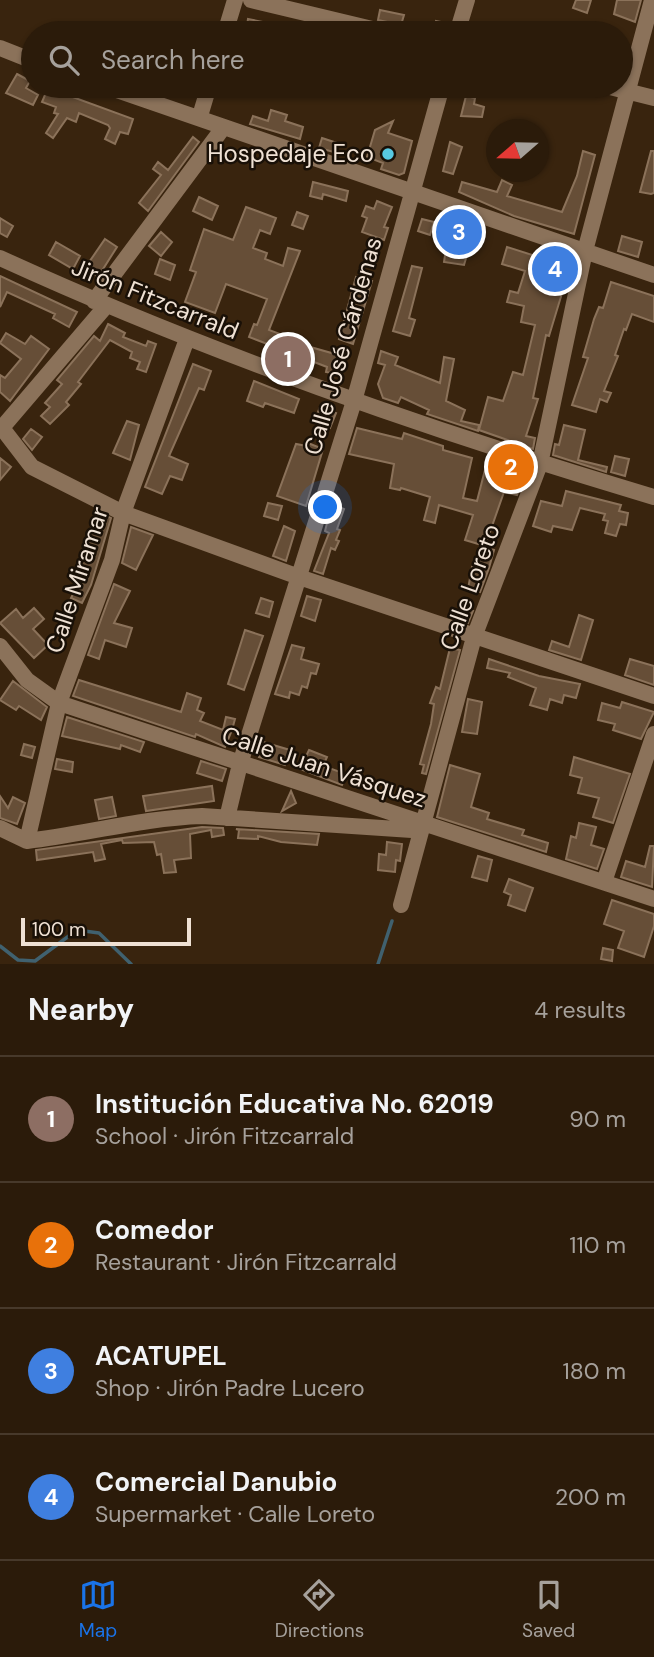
<!DOCTYPE html>
<meta charset="utf-8">
<style>
:root{--surface:#2b1b0a;--page:#332413;--text:#f1f3f6;--muted:#a6a19c;--line:#47392b;--accent:#1a73e8}
body{margin:0;font-family:"DM Sans",sans-serif;background:var(--page);color:var(--text)}
.compass{position:absolute;left:486px;top:119px;width:63px;height:63px;border-radius:50%;background:var(--surface);box-shadow:0 2px 5px #0004;rotate:250deg}
.scale{position:absolute;left:21px;bottom:18px;width:170px;box-sizing:border-box;padding-left:7px;border:4px solid #efe1d4;border-top:0;font-size:19px;line-height:24px;white-space:nowrap;color:#efe1d4;-webkit-text-stroke:5px #191007;paint-order:stroke}
.you{position:absolute;left:326px;top:508px;width:24px;height:24px;margin:-18px;border:5px solid #fff;border-radius:50%;background:#1a73e8;box-shadow:0 0 0 10px #1a73e833}
.badge{display:grid;place-items:center;width:46px;height:46px;border-radius:50%;background:var(--accent);color:#fff;font-size:23px;font-weight:700}
.pin{position:absolute;translate:-50% -50%;border:4px solid #fff;box-shadow:0 2px 7px #0006}
.list{margin:0;padding:0;list-style:none}
h2{display:flex;justify-content:space-between;align-items:center;height:91px;margin:0;padding:0 28px;font-size:30px}
h2 small{font-size:23px;font-weight:400;color:var(--muted)}
.list li{display:grid;grid-template-columns:46px 1fr auto;gap:21px;align-items:center;box-sizing:border-box;height:126px;padding:0 28px;border-top:2px solid var(--line)}
.list b{display:block;font-size:26px;white-space:nowrap}
.list p{margin:0;font-size:23px;white-space:nowrap;color:var(--muted)}
.list em{font-size:23px;font-style:normal;color:var(--muted)}
.icon{flex:none;width:38px;height:38px;fill:none;stroke:currentColor;stroke-width:2;stroke-linecap:round;stroke-linejoin:round}
.map{position:relative;flex:none;width:654px;height:964px;overflow:hidden}
.search{position:absolute;background:var(--surface);box-shadow:0 2px 5px #0004;left:21px;right:21px;top:21px;height:77px;display:flex;align-items:center;gap:18px;box-sizing:border-box;padding:0 24px;border-radius:38px;color:var(--muted);font-size:26px}
.sheet{height:595px;background:var(--surface)}
nav{display:flex;justify-content:space-around;align-items:center;box-sizing:border-box;height:98px;border-top:2px solid var(--line);background:var(--surface);font-size:19px;color:var(--muted)}
nav a{display:grid;justify-items:center;gap:4px}
nav .on{color:var(--accent)}
.map>svg:first-child{display:block}
</style>
<div class="map">
<svg width="654" height="964" viewBox="0 0 654 964">
<rect width="100%" height="100%" fill="#39240e"/>
<g fill="none" stroke-linecap="round" stroke-linejoin="round">
<path stroke="#40616f" stroke-width="3.5" d="M0,946L18,960L35,961L77,930L99,933L131,964
M378,964L392,921"/>
</g>
<path fill="#664e37" stroke="#8b725a" stroke-width="2" d="M576,0H591L587,13L573,8Z
M617,0H641L635,22L614,14Z
M380,10L404,15L401,25L378,20Z
M248,19L263,22L261,33L246,32Z
M436,21L446,23L443,33L434,31Z
M17,74L30,81L26,88L38,95L33,105L6,93Z
M48,88L133,119L128,134L120,132L115,144L105,139L110,128L108,125L79,113L76,122L67,118L53,138L46,133L58,114L54,113L56,107L42,102Z
M466,96L475,98L474,104L484,107L482,117L461,116Z
M271,110L287,115L285,121L303,127L300,139L250,124L253,116L268,121Z
M393,121L388,133L412,141L404,173L399,175L381,169L383,163L367,157L375,130Z
M193,137L199,142L148,211L139,203L161,175L153,169L158,162L168,170Z
M322,138L337,143L334,152L319,148Z
M450,142L462,147L453,174L443,171Z
M583,151L595,155L574,234L514,216L459,192L462,182L497,192L502,180L512,185L507,196L562,212L577,176Z
M651,151H654V193L651,194L640,192Z
M313,182L348,191L346,201L323,194L322,199L310,196Z
M199,197L218,206L212,220L193,211Z
M377,201L392,207L384,227L388,228L384,240L362,232L367,218L362,216L366,206L374,209Z
M246,207L276,218L270,234L260,230L253,248L267,253L265,259L283,266L288,248L300,251L269,330L301,342L300,344L342,356L337,374L326,372L327,367L249,337L254,324L257,325L267,299L226,284L215,313L185,302L196,272L190,270L204,229L233,240Z
M297,212L308,216L303,229L292,225Z
M0,218L13,226L7,237L0,233Z
M422,219L434,222L430,235L418,231Z
M449,229L473,235L464,265L444,262Z
M161,232L172,242L161,256L149,246Z
M622,236L642,242L638,257L618,251Z
M105,239L117,247L98,277L85,268Z
M56,242L80,256L73,269L49,255Z
M507,247L570,267L549,336L546,335L533,398L538,399L526,436L535,438L533,449L479,430L488,397L503,401L513,372L523,375L535,325L521,322L524,306L507,302L510,291L518,293L525,271L502,264Z
M160,259L175,265L170,280L155,274Z
M412,266L422,268L409,318L415,320L410,336L393,331Z
M0,276L77,312L69,327L53,318L55,314L7,292L0,307Z
M356,277L372,281L353,344L339,339Z
M611,282L654,296V322L632,314L626,330L624,329L615,355L618,356L604,391L611,393L607,402L600,399L596,412L572,405L588,358L583,357L594,319L599,307L603,308Z
M108,324L125,333L123,337L146,346L148,341L156,344L146,372L137,369L140,362L130,358L132,352L110,340L78,382L81,384L66,402L69,405L50,424L41,416L50,407L45,403L62,384L57,380L94,336L100,341Z
M6,333L25,344L31,336L49,349L10,401L0,392V375L5,378L21,359L0,343Z
M381,351L398,357L395,365L440,383L444,357L454,359L446,401L465,410L461,421L479,425L478,431L427,414L429,410L401,397L398,403L383,398L378,384L385,365L378,363Z
M193,364L211,371L204,390L199,388L169,456L188,464L182,480L170,476L162,494L145,487Z
M254,381L299,399L294,413L265,403L263,407L247,401Z
M320,407L336,413L330,428L314,422Z
M127,421L139,425L130,460L113,453Z
M564,425L585,430L578,460L607,467L606,472L553,455L555,444L559,445Z
M357,428L402,439L404,433L443,446V450L472,458L463,498L477,501L487,462L526,471L517,495L504,492L485,546L465,540L473,515L439,505L435,523L424,520L430,497L401,488L400,490L390,488L394,464L349,454Z
M31,429L42,437L32,450L23,439Z
M308,443L323,449L306,506L277,496L296,444L307,446Z
M615,456L629,459L625,476L611,472Z
M0,458L11,467L0,480Z
M566,491L621,505L619,511L628,513L626,525L620,524L616,536L605,533L608,521L603,520L605,514L580,508L572,530L553,526L551,532L533,526L541,501L562,506Z
M268,503L282,506L278,520L264,516Z
M332,504L344,509L337,529L340,530L336,540L339,541L335,550L331,548L323,574L314,571L329,533L325,531Z
M97,512L111,518L91,585L82,603L71,598L82,577L79,576L86,541Z
M284,526L295,531L286,561L273,556Z
M131,527L153,535L136,570L122,563Z
M483,547L494,550L489,568L480,592L468,589L472,567L478,568Z
M114,584L130,591L114,623L132,628L126,647L105,640L99,659L88,655Z
M307,596L321,600L315,621L301,616Z
M261,598L273,602L269,617L256,613Z
M460,607L473,611L468,623L456,619Z
M34,608L44,619L33,629L48,645L34,658L0,623L16,609L23,618Z
M579,615L593,620L581,660L549,650L552,641L569,647Z
M245,630L263,636L244,690L228,684Z
M292,645L304,648L301,659L319,664L316,674L311,673L307,688L302,686L299,695L290,692L289,698L275,694Z
M450,648L460,650L426,774L422,773L424,765L420,764L431,724L434,704L430,703L436,687L440,689Z
M489,659L539,676L580,684L576,698L564,695L562,703L550,699L547,710L530,705L536,688L508,677L510,673L487,668Z
M630,659L654,666V685L625,675Z
M79,680L181,712L187,693L201,698L197,710L204,713L200,721L223,730L226,717L235,719L232,730L225,747L196,734L195,737L73,696Z
M13,681L47,707L41,720L19,706L16,710L0,700Z
M468,699L482,702L477,734L462,732Z
M622,702L654,712L641,739L613,730L615,724L598,720L602,703L620,708Z
M67,717L144,742L140,752L121,745L120,749L62,736Z
M263,742L290,750L285,765L259,757Z
M24,744L35,747L32,758L21,755Z
M309,750L327,757L323,766L346,774L342,785L300,769Z
M574,757L630,774L613,823L593,817L599,798L578,793L582,778L570,775Z
M57,759L73,762L72,772L55,769Z
M201,761L226,769L222,781L197,773Z
M450,765L480,774L471,807L489,813L487,819L524,830L522,835L548,843L546,852L437,817Z
M212,786L214,801L146,811L143,796Z
M291,791L296,803L282,811Z
M0,796L8,808L13,797L25,803L17,824L0,818Z
M112,797L116,816L99,819L95,800Z
M579,823L596,827L591,845L604,849L597,869L566,859L571,836L576,838Z
M202,827L223,828L224,835L212,837L211,830L190,834L191,858L174,860L176,872L164,873L161,854L157,855L154,842L123,843L122,840L101,844L105,859L95,861L93,852L37,860L36,850Z
M236,829L319,834L317,845L281,842L258,836V839L238,838L239,830Z
M387,842L402,844L400,861L396,860L395,872L378,870L379,854L386,855Z
M650,846H654L652,887L621,877L626,861L645,867Z
M478,856L492,860L487,881L472,877Z
M509,879L533,888L525,911L508,905L511,895L504,892Z
M612,900L654,914V926L644,957L618,948L624,931L604,924Z
M603,948L613,950L612,961L601,959Z"/>
<g fill="none" stroke-linecap="round" stroke-linejoin="round">
<path stroke="#8b725a" stroke-width="16" d="M251,0L389,33
M225,33L235,0
M457,33L467,0
M0,48L33,61
M105,86L654,275
M606,86L654,98
M200,116L209,86
M0,258C212,355 431,431 654,497
M94,301L223,128
M2,428L32,467L123,513L299,577L654,696
M0,430L106,306
M0,646L27,680L59,703L654,899
M227,818L240,764L354,401L442,86
M0,828L27,841
M27,841L59,703L112,560L123,513L187,339
M27,841C86,834 143,818 202,816L412,830L423,823
M604,882L654,734
M401,905L474,637L540,464L585,251L652,0"/>
</g>
<circle fill="#57c9e2" stroke="#191007" stroke-width="2.5" cx="388" cy="154" r="7"/>
<g text-anchor="middle" stroke-width="5" stroke-linejoin="round" paint-order="stroke">
<g font-size="24" fill="#efe1d4" stroke="#191007" text-anchor="end">
<text x="374" y="162">Hospedaje Eco</text>
</g>
<g font-size="24" fill="#efe1d4" stroke="#191007">
<text transform="translate(155 299) rotate(22)" y="8">Jirón Fitzcarrald</text>
<text transform="translate(343 346) rotate(-74)" y="8">Calle José Cárdenas</text>
<text transform="translate(77 580) rotate(-72)" y="8">Calle Miramar</text>
<text transform="translate(470 587) rotate(-70)" y="8">Calle Loreto</text>
<text transform="translate(324 767) rotate(18)" y="8">Calle Juan Vásquez</text>
</g>
</g>
</svg>
<svg class="compass" viewBox="-18 -18 36 36"><path d="M0-13l5 13h-10z" fill="#e53935"/><path d="M0 13l5-13h-10z" fill="#a6a19c"/></svg>
<div class="scale">100 m</div>
<div class="you"></div>
<div class="pin badge" style="left:288px;top:359px;background:#8d6e63">1</div>
<div class="pin badge" style="left:511px;top:467px;background:#e8710a">2</div>
<div class="pin badge" style="left:459px;top:232px;background:#3f7fe0">3</div>
<div class="pin badge" style="left:555px;top:269px;background:#3f7fe0">4</div>
<div class="search"><svg class="icon" aria-label="search" viewBox="0 0 24 24"><circle cx="10" cy="10" r="6"/><path d="M15 15l6 6"/></svg>Search here</div>
</div>
<section class="sheet">
<h2>Nearby<small>4 results</small></h2>
<ul class="list">
<li><span class="badge" style="background:#8d6e63">1</span><div><b>Institución Educativa No. 62019</b><p>School · Jirón Fitzcarrald</p></div><em>90 m</em></li>
<li><span class="badge" style="background:#e8710a">2</span><div><b>Comedor</b><p>Restaurant · Jirón Fitzcarrald</p></div><em>110 m</em></li>
<li><span class="badge" style="background:#3f7fe0">3</span><div><b>ACATUPEL</b><p>Shop · Jirón Padre Lucero</p></div><em>180 m</em></li>
<li><span class="badge" style="background:#3f7fe0">4</span><div><b>Comercial Danubio</b><p>Supermarket · Calle Loreto</p></div><em>200 m</em></li>
</ul>
</section>
<nav>
<a class="on"><svg class="icon" aria-label="map" viewBox="0 0 24 24"><path d="M3 6l6-2 6 2 6-2v14l-6 2-6-2-6 2zM9 4v14M15 6v14"/></svg>Map</a>
<a><svg class="icon" aria-label="directions" viewBox="0 0 24 24"><path d="M12 3l9 9-9 9-9-9zM9 14v-3h6M13 9l2 2-2 2"/></svg>Directions</a>
<a><svg class="icon" aria-label="saved" viewBox="0 0 24 24"><path d="M7 4h10v16l-5-4-5 4z"/></svg>Saved</a>
</nav>
